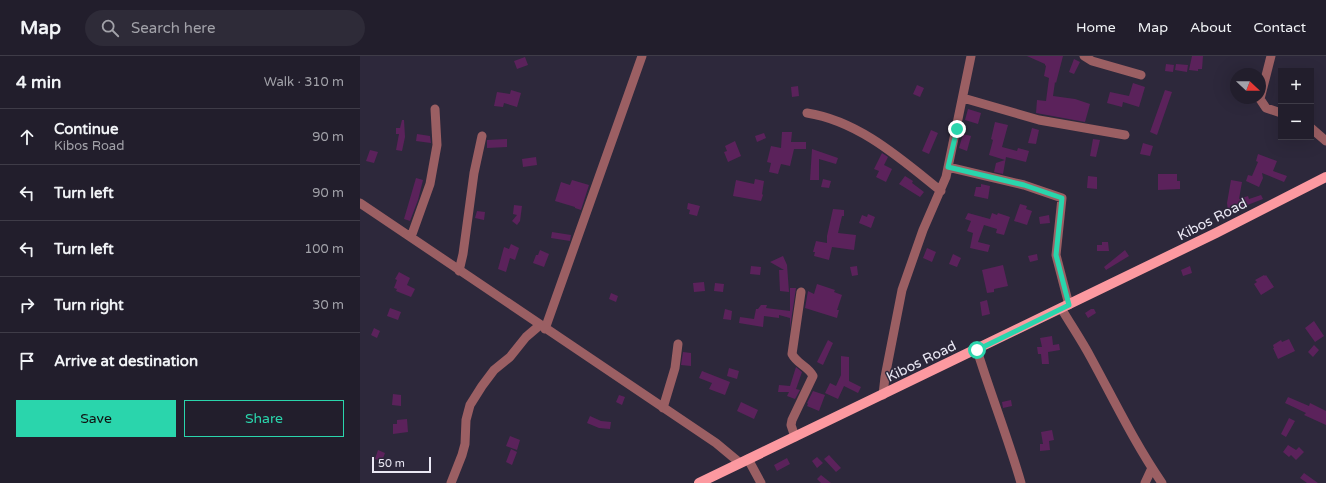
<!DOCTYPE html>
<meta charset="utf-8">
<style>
:root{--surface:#221e2c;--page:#2e2b38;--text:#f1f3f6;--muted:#a2a2a9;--line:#3f3c48;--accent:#2ad5ac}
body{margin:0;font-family:"Varela Round",sans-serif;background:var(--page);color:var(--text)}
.controls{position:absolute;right:12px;top:12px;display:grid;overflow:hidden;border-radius:0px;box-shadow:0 4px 16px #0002}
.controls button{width:36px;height:36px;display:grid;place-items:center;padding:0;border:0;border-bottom:1px solid var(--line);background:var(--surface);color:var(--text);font:20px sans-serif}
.compass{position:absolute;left:870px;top:12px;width:36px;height:36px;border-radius:50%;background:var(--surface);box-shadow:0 4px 16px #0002;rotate:112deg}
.scale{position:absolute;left:12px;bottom:10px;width:59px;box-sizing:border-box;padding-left:4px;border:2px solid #eae8f4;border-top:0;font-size:11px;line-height:14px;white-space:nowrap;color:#eae8f4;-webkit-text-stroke:3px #2d283b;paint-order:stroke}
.stop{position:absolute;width:12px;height:12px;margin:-9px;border:3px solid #2ad5ac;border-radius:50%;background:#fff}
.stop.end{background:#2ad5ac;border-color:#fff;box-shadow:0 1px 4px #0008}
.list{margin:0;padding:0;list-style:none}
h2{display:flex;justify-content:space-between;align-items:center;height:52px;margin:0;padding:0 16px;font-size:17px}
h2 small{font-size:13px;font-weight:400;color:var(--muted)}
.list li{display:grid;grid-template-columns:26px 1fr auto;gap:12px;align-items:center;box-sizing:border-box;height:56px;padding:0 16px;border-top:1px solid var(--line)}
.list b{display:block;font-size:15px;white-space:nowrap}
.list p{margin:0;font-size:13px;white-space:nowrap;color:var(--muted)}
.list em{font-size:13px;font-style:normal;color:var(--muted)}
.actions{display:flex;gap:8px;padding:12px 16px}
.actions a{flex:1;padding:9px 0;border:1px solid var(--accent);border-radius:0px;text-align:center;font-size:14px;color:var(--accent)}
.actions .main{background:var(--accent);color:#111}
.icon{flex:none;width:22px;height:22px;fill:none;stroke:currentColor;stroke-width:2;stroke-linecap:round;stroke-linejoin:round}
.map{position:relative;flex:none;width:966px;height:427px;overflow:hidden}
header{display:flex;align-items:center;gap:24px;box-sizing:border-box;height:56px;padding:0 20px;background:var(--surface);border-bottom:1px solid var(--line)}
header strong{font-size:19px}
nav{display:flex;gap:22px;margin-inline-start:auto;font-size:14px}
.search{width:280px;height:36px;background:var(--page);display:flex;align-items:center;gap:10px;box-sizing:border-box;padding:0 14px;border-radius:22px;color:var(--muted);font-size:15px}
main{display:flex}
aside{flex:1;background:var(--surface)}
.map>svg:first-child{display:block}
</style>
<header>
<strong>Map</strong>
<div class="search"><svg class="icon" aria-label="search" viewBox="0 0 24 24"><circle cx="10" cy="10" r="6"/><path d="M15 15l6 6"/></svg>Search here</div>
<nav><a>Home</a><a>Map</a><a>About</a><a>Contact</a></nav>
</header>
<main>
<aside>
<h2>4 min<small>Walk · 310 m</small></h2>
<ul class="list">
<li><svg class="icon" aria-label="ahead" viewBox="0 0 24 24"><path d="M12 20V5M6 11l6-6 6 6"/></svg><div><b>Continue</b><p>Kibos Road</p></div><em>90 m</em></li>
<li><svg class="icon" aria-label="left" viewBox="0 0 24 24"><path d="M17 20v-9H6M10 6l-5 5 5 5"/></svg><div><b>Turn left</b></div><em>90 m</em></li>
<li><svg class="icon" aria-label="left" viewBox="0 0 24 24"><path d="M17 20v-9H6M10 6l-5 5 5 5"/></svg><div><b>Turn left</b></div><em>100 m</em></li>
<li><svg class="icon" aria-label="right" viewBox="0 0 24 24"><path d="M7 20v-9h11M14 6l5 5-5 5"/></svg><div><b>Turn right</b></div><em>30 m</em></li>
<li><svg class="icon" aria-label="arrive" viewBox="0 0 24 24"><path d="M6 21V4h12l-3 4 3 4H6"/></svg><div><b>Arrive at destination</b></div></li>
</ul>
<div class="actions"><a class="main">Save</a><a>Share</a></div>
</aside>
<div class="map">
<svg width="966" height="427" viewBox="0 0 966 427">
<rect width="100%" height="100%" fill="#2d283b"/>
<path fill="#5b225b" d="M667,0H703L696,27L695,26L693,40L715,43L730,48L725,66L676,57L677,44L686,45L689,22L684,20L686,10L685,9V8Z
M832,0H843L842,13H838V15L829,14Z
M165,1L168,9L157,13L154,5Z
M714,3L720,6L714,18L709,16Z
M806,8L814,9L813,16L805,15Z
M816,8L828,9L827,16L815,14Z
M773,27L785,31L779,51L763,46L762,51L747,47L750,36L769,40Z
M557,29L564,32L560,41L553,38Z
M438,30L439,40L432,41L431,31Z
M151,34L161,37L157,51L144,47L143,51L134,50L137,36L150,38Z
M805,34L812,36L797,79L790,76Z
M608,53L621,57L618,68L605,64Z
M42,64H44L45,81L42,95L36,94L39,78H36V72H40Z
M635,66L648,69L642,91L657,95L658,92L669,95L666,106L646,101L643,118L634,116L636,107L645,104L629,99L633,84L631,83Z
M672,72L679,74L676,88L668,87Z
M571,74L578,77L569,98L562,95Z
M422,76H432L431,86H446V93H434L430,110L421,108L418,118L409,116L411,107L407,106L411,90L421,92Z
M404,77L406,82L397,86L395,80Z
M57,78L70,80L71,87L56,85Z
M603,78L611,80L607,95L599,92Z
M147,83V91L127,92V84Z
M733,83L740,84L736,101L730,100Z
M375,85L381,100L368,106L364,96L367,95L365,90Z
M783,87L793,90L790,100L780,98Z
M452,93L478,102L476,108L459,103V124H450Z
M10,94L18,96L14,107L6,105Z
M522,97L528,101L524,109L532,113L526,126L516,121L519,115L514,113Z
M898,98L917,105L913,115L927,120L924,126L902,117L903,122L899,131L886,125L888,119L892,120L898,106L896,105Z
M176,101L177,109L163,111L162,103Z
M798,118H817V125H820V133L798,134Z
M545,120L553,125L552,127L564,136L560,141L539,128Z
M728,120L737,121V133L727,132Z
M56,122L63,124L58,144L50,165L44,163Z
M395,123L404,125L402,138L403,139L401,145L373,140L376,124L394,128Z
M463,123L471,125L469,132L461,131Z
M212,124L229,129L221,154L215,152V151L195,145L201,126L210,129Z
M871,124L882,126L879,143L888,140L889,143L901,139L903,143L877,153L868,155L867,147Z
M621,128L630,130L628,143L614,140L616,131H621Z
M328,147L340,150L337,160L329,158L330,154L327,153Z
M660,148L667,150L666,153L672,155L667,169L654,165Z
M154,149L162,150L160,165L157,169L152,165L157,159L153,158Z
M473,153L484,154V160H482L478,177L496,179L494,194L472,191L469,204L454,200L455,196H453L456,185L467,187V180Z
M117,155L125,156L124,164L115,162Z
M608,157L630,163L632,157L637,159L638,157L650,161L644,179L636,177L637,173L624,169L618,186L630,189L628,196L610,192L613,177L607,175L611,165L605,163Z
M508,158L515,161L511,172L499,167L502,159L507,161Z
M689,159L690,167L680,168L679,161Z
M192,176L211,179L210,185L191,182Z
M742,186H748L749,195H737V189H742Z
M151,188L159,192L155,204L150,202L146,216L138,213L144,191L149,193Z
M567,192L576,196L572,206L563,202Z
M180,194L189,198L184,211L173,207L176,199H178Z
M765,194L769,200L746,214L744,211Z
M593,198L601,202L597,211L589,208Z
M677,198L678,204L670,206L668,200Z
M423,200L427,209L429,236L420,235L419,214H424L410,206Z
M643,209L648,230L634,233V236L627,237L622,214Z
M391,210L401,211L400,219L390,218Z
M497,210L498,219L492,220L490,211Z
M830,210L832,217L823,220L821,214Z
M39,216L50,222L47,229L55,233L51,241L36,235L37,233L34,232L37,224L35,223Z
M904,219L905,220L906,219L914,231L901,239L894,228L897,226L895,224Z
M344,226L345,235L334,236L333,227Z
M355,227L364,228L363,236L354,235Z
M457,228L475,234L474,236L482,239L477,254H479L477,262L445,252L448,235L454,238Z
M430,232H436L430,272V262L419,259V262L404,260L403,271L379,267L380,261L394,263L396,253H398L401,249H407L406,252L430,255Z
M251,237L258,240L256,246L249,243Z
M627,244L630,258L622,260L620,246Z
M30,252L41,256L38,264L27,260Z
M365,253L372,255L371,264L363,263Z
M731,253H734L736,257L728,262L725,257Z
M954,265L964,280L955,286L945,272Z
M14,272L20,275L17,282L11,279Z
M692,280L693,289L699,288L700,294L688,296L689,308H682L681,298H678L677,291H682L680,282Z
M929,283L935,295L918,303L913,292H914L913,289L921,284L922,286Z
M468,284L473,287L463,309L457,306Z
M954,289L959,294L953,301L948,296Z
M323,296L331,297V310L321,309Z
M481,300L489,301V325L501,331L498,337L484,330L478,343L465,337L470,327L476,330L481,319Z
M436,311L442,316L436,333L440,334L435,343L427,340L429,336H418L419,329L430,330Z
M369,312L379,315L377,323L367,320Z
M342,315L370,326L365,339L349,333L352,327L339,322Z
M453,335L465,339L459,355L447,350L448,348L447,347Z
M33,338L41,339V350L32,349Z
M259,339L265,341L262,349L256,346Z
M928,341L949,350L950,347L966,355V369L944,359L946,357L925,347Z
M651,344L652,350L643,352L642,346Z
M381,346L398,354L394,363L377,355Z
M230,360L241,365L251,366L250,373L239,372L227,367Z
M929,362L935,365L926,381L921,378Z
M47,363L48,376L33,378V368H37V364Z
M692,374L694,384L689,385L690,394L680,395V388H683L681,376Z
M150,380L160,384L157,394L146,390Z
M928,389L936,394L939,391L944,396L936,404L931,399L929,401L923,396Z
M151,393L157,396L152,409L146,406Z
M18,394L25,397L22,405L15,403Z
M469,399L481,412L476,416L464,403Z
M457,401L463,407L457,412L452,405Z
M427,402L430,408L417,415L414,409Z
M944,417L958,427H947L940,422Z
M461,419L471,427H461L457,423Z"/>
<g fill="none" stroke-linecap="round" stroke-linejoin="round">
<path stroke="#9b5f63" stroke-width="9" d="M724,0L732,5L781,19
M911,0L900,43L906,52L921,57
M603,42L679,64L765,79
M447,57C499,65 541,103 581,135
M951,72L966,85
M588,111L664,129L702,142L696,199L709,249
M0,147L356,387L380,407
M51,181L70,128L77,89L75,53
M99,215L103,198L114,117L122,80
M701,252C711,269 722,285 731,302C754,344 775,388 802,427
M185,273L282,0
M617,294C631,339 648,382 661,427
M523,339L525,321L542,234L563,174L586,121L611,0
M303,352L315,312L318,288
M435,381L431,369L432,364L453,320C448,310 437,308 432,298L441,236
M388,403L401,427
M91,427L102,399L105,388L106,364L110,349L122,330L134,314L150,301L166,281L180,269
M785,427L792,412"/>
<path stroke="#fc99a0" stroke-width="10" d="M339,427L701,252L856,177L966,121"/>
</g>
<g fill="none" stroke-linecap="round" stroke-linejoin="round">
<path stroke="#2ad5ac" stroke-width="5" d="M597,73L588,111L664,129L702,142L696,199L709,249L617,294"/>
</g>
<g text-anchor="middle" stroke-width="3" stroke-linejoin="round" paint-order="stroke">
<g font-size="14" fill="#eae8f4" stroke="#2d283b">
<text transform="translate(852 163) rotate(-27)" y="5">Kibos Road</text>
<text transform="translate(561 305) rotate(-26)" y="5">Kibos Road</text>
</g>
</g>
</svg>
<div class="controls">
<button>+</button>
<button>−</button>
</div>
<svg class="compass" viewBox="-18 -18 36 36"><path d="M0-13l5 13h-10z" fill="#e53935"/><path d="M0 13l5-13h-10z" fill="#a2a2a9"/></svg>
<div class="scale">50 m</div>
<div class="stop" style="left:617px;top:294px"></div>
<div class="stop end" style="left:597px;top:73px"></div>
</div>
</main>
